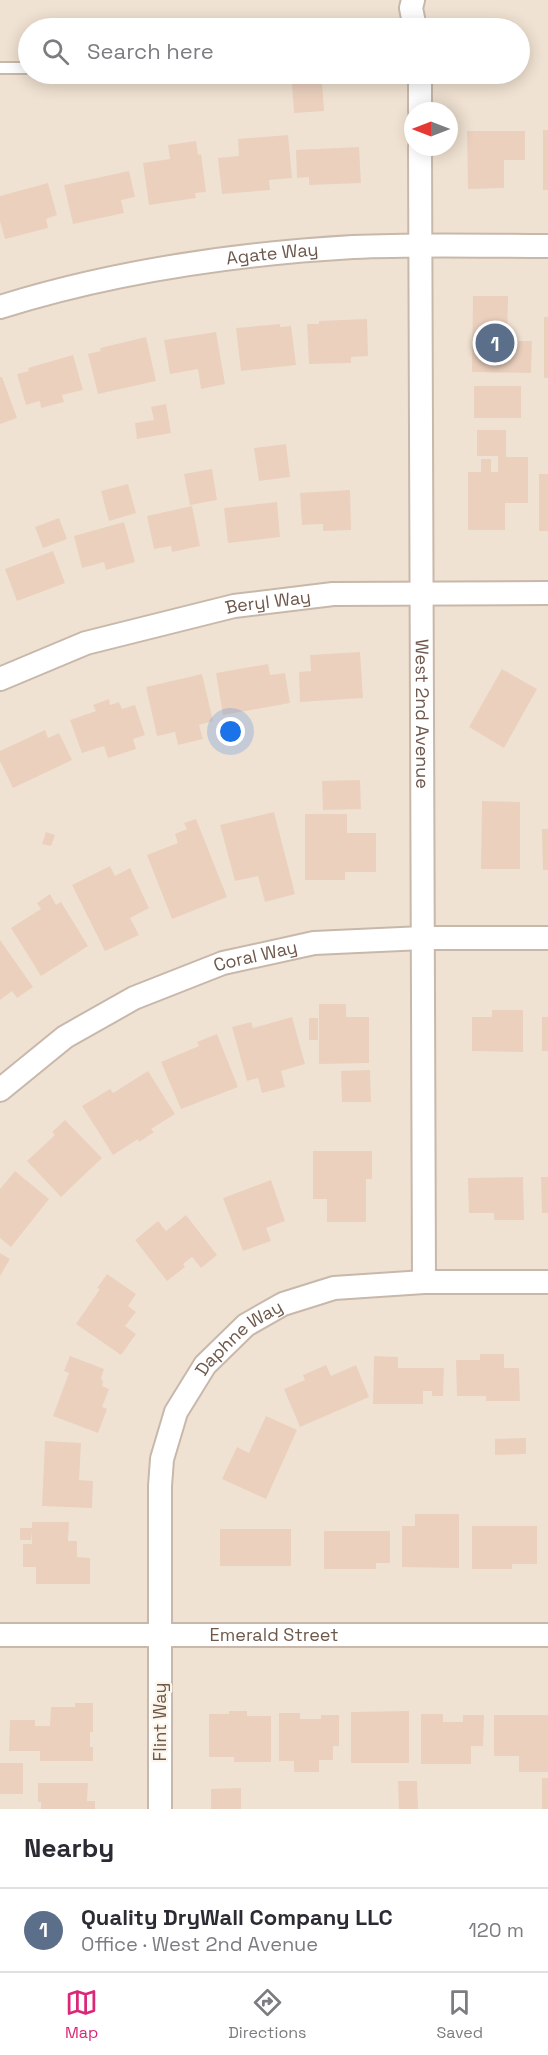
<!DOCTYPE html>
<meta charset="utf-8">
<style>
:root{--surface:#fff;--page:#f2f2f3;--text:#2b2b33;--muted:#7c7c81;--line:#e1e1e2;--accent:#db2777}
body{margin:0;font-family:"Space Grotesk",sans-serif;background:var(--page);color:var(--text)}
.compass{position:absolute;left:404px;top:102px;width:54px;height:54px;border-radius:50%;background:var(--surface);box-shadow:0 3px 15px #0003;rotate:270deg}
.you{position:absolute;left:231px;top:732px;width:21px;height:21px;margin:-15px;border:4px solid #fff;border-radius:50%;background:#1a73e8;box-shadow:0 0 0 9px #1a73e833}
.badge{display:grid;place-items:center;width:39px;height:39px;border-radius:50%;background:var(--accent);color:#fff;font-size:20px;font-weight:700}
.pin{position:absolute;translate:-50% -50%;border:3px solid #fff;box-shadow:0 2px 6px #0006}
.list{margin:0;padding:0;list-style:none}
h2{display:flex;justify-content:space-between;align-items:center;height:78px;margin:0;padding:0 24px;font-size:26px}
h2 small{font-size:20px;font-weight:400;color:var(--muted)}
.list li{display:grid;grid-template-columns:39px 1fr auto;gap:18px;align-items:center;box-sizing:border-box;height:84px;padding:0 24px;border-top:2px solid var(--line)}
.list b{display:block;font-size:22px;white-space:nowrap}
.list p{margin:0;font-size:20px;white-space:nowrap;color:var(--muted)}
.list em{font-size:20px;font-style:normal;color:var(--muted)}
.icon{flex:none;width:33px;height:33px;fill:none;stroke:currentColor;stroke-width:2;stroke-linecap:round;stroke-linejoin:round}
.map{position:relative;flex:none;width:548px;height:1809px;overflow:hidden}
.search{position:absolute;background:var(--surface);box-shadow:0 3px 15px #0003;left:18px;right:18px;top:18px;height:66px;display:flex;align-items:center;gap:15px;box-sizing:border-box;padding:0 21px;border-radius:33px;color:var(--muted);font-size:22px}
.sheet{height:162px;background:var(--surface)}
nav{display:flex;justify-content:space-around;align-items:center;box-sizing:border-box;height:84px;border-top:2px solid var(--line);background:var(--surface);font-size:16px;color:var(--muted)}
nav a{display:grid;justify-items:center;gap:3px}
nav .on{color:var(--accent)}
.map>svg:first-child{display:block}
</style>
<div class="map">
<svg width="548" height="1809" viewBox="0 0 548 1809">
<rect width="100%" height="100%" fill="#f9f0e3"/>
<path fill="#f0e2d2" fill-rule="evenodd" d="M0,0H548V1809H0ZM28,28H520V74H28ZM413,111H449V147H413Z"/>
<path fill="#ebd0be" d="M81,18V28H53L52,19Z
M196,18V28H168V19Z
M322,82L324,111L294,113L292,84Z
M543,130H548V190H543Z
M467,131H525V160H504V188L468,189Z
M288,135L292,178L269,180L270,190L222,194L218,158L239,156L238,139Z
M196,141L198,155L201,154L206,192L195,193L196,198L149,205L143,163L170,159L168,145Z
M359,147L361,183L309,185V177L297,178L296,150Z
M129,171L135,197L121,200L124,213L73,224L64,185Z
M48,183L57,215L46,219L48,228L5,239L0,221V196Z
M473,296H508L507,341H532L531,373L472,372Z
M544,317H548V378H544Z
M367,319L368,356L351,357V363L309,364L307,324H319V321Z
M280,324V327L291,326L296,365L241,371L236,328Z
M216,332L225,384L201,389L198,369L170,374L164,340Z
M146,337L156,381L98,394L88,354L101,351L100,348Z
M73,355L83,390L62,395L64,402L41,408L40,401L26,405L17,374L29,371L28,368Z
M0,377H2L17,418L0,424Z
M474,386H521V418H474Z
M166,404L171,433L137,439L135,423L154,420L151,407Z
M477,430H506V457H528V503H505V530H468V472H481V459H491V472H498V456H477Z
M286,444L290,477L259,481L254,448Z
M212,469L217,500L190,505L184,474Z
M539,474H548V531H539Z
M128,484L136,513L109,521L101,491Z
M350,490L351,530L323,531V524L302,525L300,493Z
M277,502L280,537L228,543L224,508Z
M192,506L200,546L172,552L171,546L154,549L147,516Z
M59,518L67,539L43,548L35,527Z
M124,522L135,562L106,570L104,562L82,568L74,536Z
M53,551L65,583L17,601L5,569Z
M360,652L363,698L300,702L299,672L311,671L310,655Z
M268,664L270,675L285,673L290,703L223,715L216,673Z
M502,669L537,689L504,748L469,727Z
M202,674L213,721L199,725L203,739L178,745L175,732L157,736L146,687Z
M109,699L110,705L119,702L122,709L135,705L145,735L133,739L136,749L108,758L104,746L82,753L70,720L96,711L93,705Z
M45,730L48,738L59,733L72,760L13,788L0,761V751Z
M360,780L361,809L323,810L322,781Z
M482,801L520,802V869H481Z
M274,812L295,894L265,902L258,876L235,881L220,825Z
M305,814H347V833H376V872H345V880H305Z
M196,819L227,897L172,919L147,855L178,843L175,834L187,829L184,823Z
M542,829H548V870H543Z
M46,832L55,835L51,846L42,844Z
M110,866L115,876L130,868L149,908L130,918L139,935L105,951L72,885Z
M50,894L56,905L61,902L88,946L41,976L11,928L41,909L37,903Z
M0,940L33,987L17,998L12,991L0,1000Z
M319,1004H346V1017H369V1063L319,1064Z
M492,1010H523V1052L472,1051V1017H492Z
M292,1017L305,1064L281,1071L285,1087L262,1093L258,1078L247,1081L232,1027L251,1022L253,1028Z
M542,1017H548V1051H542Z
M309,1018H318V1040H309Z
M217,1034L238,1087L181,1109L161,1062L199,1046L197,1042Z
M370,1070L371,1102H342L341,1071Z
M148,1071L175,1114L151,1129L154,1132L139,1142L138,1139L113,1155L82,1106L110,1089L113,1093Z
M65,1120L102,1158L61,1197L27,1161L55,1135L52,1132Z
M313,1151H372V1179H366V1222H327V1199H313Z
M15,1171L49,1199L11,1247L0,1238V1189Z
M523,1177L524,1220H494V1213H469L468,1178Z
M541,1177H548V1213H542Z
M271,1180L285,1221L266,1228L271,1241L243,1251L223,1198Z
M186,1215L217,1255L201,1268L192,1257L183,1264L185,1267L167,1281L135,1240L158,1221L166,1231Z
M0,1253L10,1259L0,1276Z
M107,1274L136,1294L128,1306L136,1312L125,1326L136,1334L121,1355L76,1324L100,1289L97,1288Z
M480,1354H504V1368H519L520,1401H486V1396H457L456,1360H480Z
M70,1356L104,1369L101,1378L103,1382L102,1386L109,1389L102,1407L107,1409L98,1433L53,1416L69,1373L64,1371Z
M374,1356L398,1357V1368H444L443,1396H432V1391H423V1404H373Z
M326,1365L331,1376L356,1365L369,1397L300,1427L284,1389L305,1380L303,1375Z
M266,1416L297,1430L266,1499L222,1479L237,1447L249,1453Z
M526,1438V1454L495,1455V1439Z
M45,1441L81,1443L79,1480L93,1481L92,1508L42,1506Z
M415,1514H459V1568L402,1567V1526H415Z
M32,1522H69L68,1541H77V1557L90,1558V1584H36V1567H23V1544H32V1532L31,1540H20V1528H32Z
M472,1526H537V1564H512V1569H472Z
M220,1529H291V1566H220Z
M324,1531H390V1563H376V1569H324Z
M75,1703H93V1732H90V1747H93V1761H40V1751H9L10,1720H35V1726H50L51,1707H75Z
M229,1711H247V1716H271V1762H234V1757H209V1714H229Z
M409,1711V1763H351V1712Z
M279,1713H300V1719H321V1715H339V1746H333V1760H319V1772H294V1761H279Z
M421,1714H443V1722H463V1715H484L483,1746H471V1764H421Z
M494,1715H548V1772H519V1756H494Z
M0,1763H23V1794H0Z
M542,1778H548V1809H542Z
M398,1781H417L418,1809H399Z
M38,1783H88L87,1801H95V1809H41V1802H38Z
M241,1788V1809H211V1789Z"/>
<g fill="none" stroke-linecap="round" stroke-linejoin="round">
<g stroke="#c8b8ab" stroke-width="14">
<path id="service" d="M0,68H28"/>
</g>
<g stroke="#c8b8ab" stroke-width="26">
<g id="minor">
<path d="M413,0L411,8L415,28"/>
<path d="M420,74V111"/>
<path id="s1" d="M420,147L424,1282"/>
<path id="s2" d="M0,307C115,271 233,254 353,247C417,244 483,246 548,246"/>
<path id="s3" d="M0,679L86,643L234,606L333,594L548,593"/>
<path id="s4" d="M0,1090L65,1037L134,998L223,963L314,943L423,938H548"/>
<path id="s5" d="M0,1635H548"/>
<path id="s6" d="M160,1809V1486L162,1459L176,1412L205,1365L246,1325L283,1304L334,1288L424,1282H548"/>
</g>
</g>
<use href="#service" stroke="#fff" stroke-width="10"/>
<use href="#minor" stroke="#fff" stroke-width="22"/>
</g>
<g text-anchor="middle" stroke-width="4.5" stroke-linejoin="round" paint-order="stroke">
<g font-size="18" fill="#6e584c" stroke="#fcf5e9">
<text dy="6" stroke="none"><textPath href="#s2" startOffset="278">Agate Way</textPath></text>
<text dy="6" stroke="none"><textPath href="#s3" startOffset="280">Beryl Way</textPath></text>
<text dy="6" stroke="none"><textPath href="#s1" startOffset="567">West 2nd Avenue</textPath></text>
<text dy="6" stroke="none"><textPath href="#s4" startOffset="292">Coral Way</textPath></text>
<text dy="6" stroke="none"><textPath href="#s6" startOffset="498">Daphne Way</textPath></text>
<text dy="6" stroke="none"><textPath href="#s5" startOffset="274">Emerald Street</textPath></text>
<text transform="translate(160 1722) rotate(-90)" y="6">Flint Way</text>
</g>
</g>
</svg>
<svg class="compass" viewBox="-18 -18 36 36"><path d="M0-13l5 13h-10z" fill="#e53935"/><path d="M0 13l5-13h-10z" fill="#7c7c81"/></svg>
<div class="you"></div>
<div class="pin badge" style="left:495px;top:343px;background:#5c6f8a">1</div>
<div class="search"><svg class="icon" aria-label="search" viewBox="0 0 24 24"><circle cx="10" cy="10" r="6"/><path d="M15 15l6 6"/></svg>Search here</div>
</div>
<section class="sheet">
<h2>Nearby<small></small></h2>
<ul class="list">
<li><span class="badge" style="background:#5c6f8a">1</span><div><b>Quality DryWall Company LLC</b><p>Office · West 2nd Avenue</p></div><em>120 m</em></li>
</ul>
</section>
<nav>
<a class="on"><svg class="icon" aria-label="map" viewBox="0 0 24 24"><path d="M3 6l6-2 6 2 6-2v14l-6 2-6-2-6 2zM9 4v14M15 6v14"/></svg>Map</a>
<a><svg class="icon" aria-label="directions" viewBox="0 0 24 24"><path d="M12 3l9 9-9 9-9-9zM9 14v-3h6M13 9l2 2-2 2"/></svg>Directions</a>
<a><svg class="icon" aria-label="saved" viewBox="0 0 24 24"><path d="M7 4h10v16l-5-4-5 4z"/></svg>Saved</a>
</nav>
